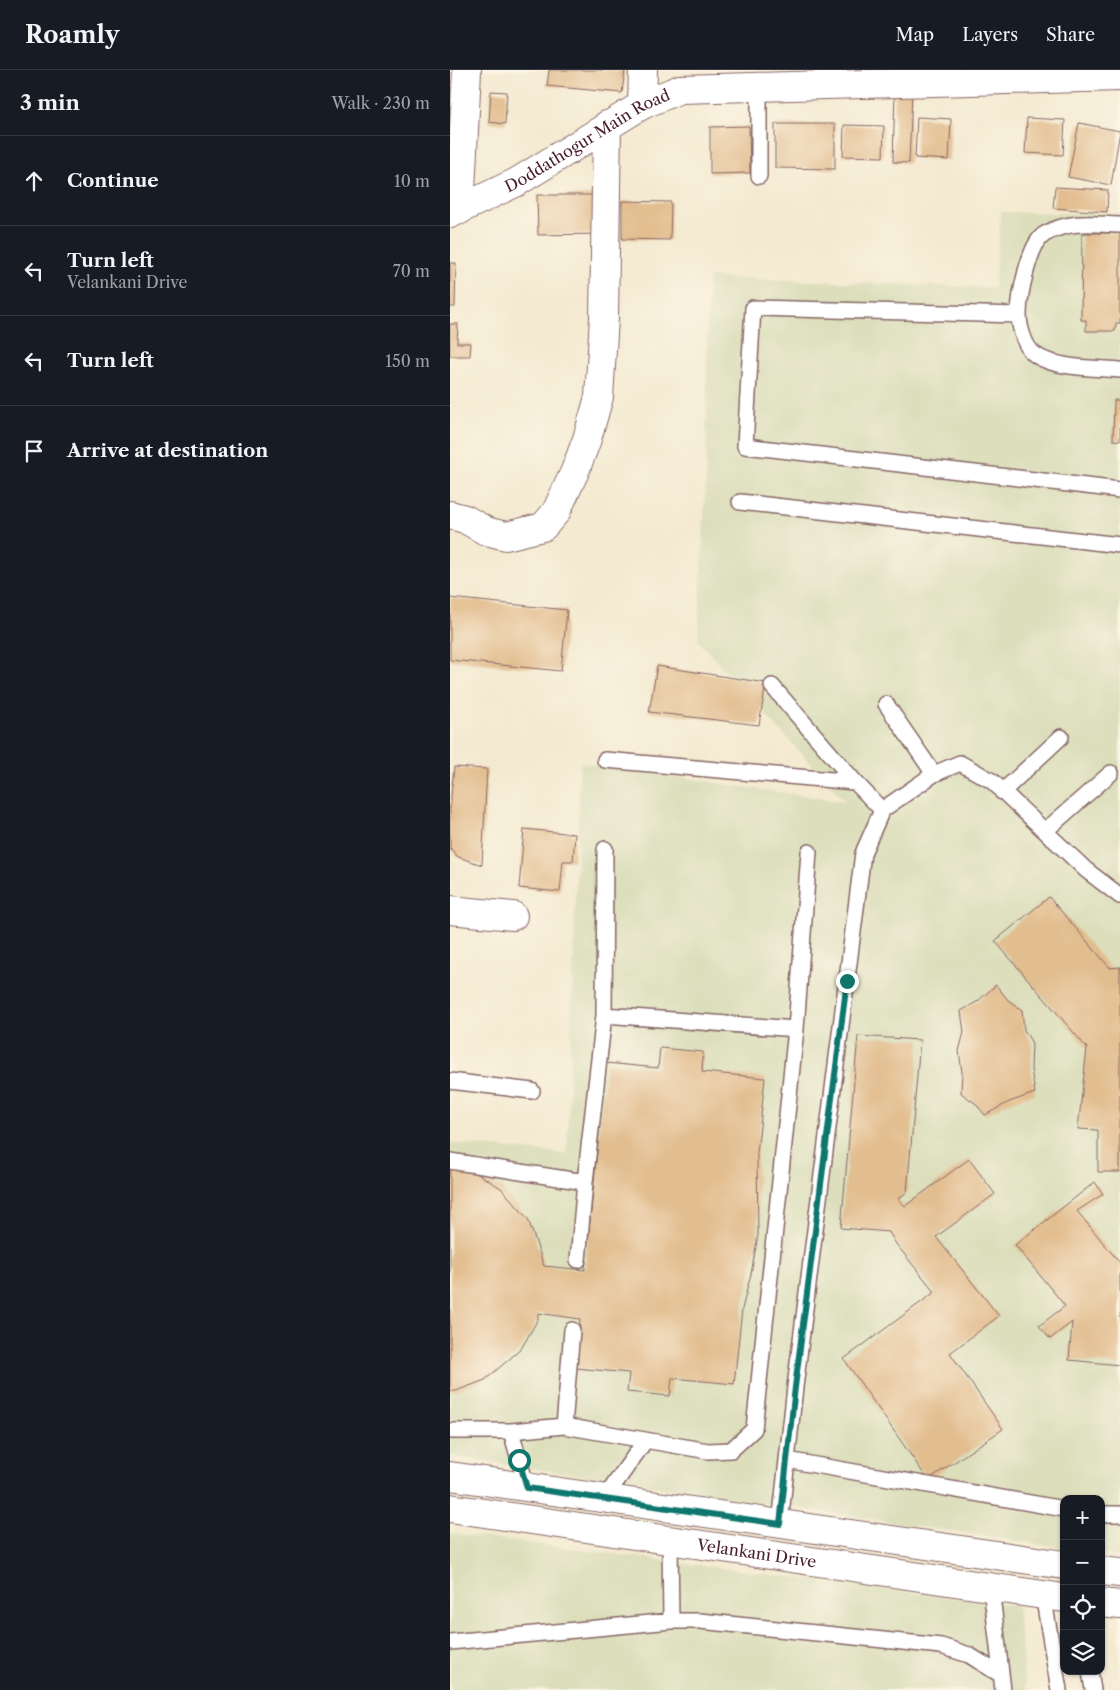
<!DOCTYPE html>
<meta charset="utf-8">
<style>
:root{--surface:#171b24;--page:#20242c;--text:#f1f3f6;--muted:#9ea1a6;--line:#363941}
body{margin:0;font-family:"Libre Caslon Text",serif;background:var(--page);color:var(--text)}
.controls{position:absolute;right:15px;bottom:15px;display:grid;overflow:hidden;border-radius:10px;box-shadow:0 1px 4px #0004}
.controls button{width:45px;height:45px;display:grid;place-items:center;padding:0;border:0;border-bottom:1px solid var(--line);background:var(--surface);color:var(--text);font:25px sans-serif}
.stop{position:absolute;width:15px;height:15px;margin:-11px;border:4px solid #0f766e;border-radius:50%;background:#fff}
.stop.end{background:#0f766e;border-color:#fff;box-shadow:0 1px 5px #0008}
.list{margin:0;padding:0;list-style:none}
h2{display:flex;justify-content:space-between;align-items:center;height:65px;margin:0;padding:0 20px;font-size:21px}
h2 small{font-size:16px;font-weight:400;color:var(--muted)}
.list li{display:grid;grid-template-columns:32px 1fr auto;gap:15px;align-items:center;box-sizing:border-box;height:90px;padding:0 20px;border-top:1px solid var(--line)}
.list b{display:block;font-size:19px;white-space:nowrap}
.list p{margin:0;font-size:16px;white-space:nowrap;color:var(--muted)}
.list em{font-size:16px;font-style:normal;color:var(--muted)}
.icon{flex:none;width:28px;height:28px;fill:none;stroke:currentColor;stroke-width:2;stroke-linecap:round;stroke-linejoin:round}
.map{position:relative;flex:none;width:670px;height:1620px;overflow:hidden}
header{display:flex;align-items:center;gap:30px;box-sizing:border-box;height:70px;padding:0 25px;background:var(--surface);border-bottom:1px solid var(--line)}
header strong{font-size:24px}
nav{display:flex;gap:28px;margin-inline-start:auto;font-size:18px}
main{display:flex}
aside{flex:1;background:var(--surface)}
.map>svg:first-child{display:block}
</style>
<header>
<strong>Roamly</strong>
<nav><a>Map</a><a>Layers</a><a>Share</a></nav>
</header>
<main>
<aside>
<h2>3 min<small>Walk · 230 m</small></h2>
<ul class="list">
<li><svg class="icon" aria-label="ahead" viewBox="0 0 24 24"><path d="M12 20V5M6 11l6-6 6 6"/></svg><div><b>Continue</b></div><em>10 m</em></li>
<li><svg class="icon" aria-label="left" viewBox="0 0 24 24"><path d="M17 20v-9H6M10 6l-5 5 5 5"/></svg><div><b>Turn left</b><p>Velankani Drive</p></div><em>70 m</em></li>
<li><svg class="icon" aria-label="left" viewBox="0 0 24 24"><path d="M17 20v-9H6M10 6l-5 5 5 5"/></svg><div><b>Turn left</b></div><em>150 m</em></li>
<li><svg class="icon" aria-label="arrive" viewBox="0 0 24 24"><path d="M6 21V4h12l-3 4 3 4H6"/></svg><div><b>Arrive at destination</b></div></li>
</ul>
</aside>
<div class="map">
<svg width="670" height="1620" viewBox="0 0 670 1620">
<rect width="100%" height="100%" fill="#fcf5e5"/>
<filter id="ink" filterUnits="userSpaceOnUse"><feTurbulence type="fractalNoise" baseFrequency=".02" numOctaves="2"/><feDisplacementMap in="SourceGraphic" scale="10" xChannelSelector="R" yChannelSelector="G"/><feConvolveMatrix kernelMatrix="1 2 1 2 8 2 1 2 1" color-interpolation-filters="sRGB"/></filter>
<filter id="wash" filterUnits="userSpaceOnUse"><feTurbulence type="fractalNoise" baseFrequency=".0096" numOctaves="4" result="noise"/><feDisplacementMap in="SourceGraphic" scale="20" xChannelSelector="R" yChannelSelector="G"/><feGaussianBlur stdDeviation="1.12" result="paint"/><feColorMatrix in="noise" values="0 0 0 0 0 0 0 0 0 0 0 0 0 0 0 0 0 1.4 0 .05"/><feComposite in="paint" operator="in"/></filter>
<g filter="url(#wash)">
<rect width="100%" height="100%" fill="#f4ead1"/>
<path fill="#dcdebc" d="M551,142L670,144V1487L651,1484V1429H614V1478L0,1386V1073L117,1084L130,693L396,732L248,571L256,405L258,207L544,218Z
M0,1463L567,1536L576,1620H0Z"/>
<g id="blocks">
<path fill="#e2bd8f" d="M99,0H175L172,23L97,16Z
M41,21L57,22L55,54L39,52Z
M445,21L462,22L459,93L443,92Z
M467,47L501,49L499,90L465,88Z
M577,48L615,50L613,85L575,83Z
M629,53L670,61L661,115L618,107Z
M325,54H385V99L325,98Z
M394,55L434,56L433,87L393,86Z
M299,56L300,103L260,104V57Z
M605,117L658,120L657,142L603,138Z
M87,125H152V164L88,165Z
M172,131L221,132L220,170L172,169Z
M632,163H670V253H666L665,261H636V250H631Z
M0,193H6L5,237H0Z
M0,254H8L7,273H21L20,286H0Z
M664,330H670V371L663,370Z
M0,528L117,540L111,601L0,590Z
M207,596L316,613L309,655L199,642Z
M4,697L37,699L32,795L8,787L0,778V736Z
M74,759L125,764L123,791H113L110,822L69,818Z
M599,827L660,898L670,897V1102H648V1060L628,1059L637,978L545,871Z
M546,915L558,930L572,940L574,960L582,973L581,999L585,1023L559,1032L535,1045L525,1033L511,1023L512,1002L509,981L514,962L511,941L528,931Z
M408,966L470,970L457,1122L448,1129L455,1136L519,1089L545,1124L486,1167L549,1246L500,1283L553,1359L478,1410L394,1289L485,1222L446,1174L439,1162L391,1158Z
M210,978L253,982L252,1002L315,1008L307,1084L308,1165L301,1204L292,1239L284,1314L222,1308L220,1326L177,1322L179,1303L125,1298L130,1249L88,1243V1249L71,1279L35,1310L6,1321H0V1096L26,1103L51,1118L78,1149L94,1196L135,1200L156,993L208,998Z
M645,1112L653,1124L627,1141L670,1193V1295L619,1290L622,1252L600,1269L589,1256L615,1236L565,1175Z"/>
</g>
</g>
<g filter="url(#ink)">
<use href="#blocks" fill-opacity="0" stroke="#866665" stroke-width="1"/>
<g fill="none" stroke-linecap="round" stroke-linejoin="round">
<g stroke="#866665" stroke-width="18">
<path id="lane" d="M309,17V106
M670,155C644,154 619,150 595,164C579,173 569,227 569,245C569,256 574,273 581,281C598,299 647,298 670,300
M569,245L303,238L295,376L670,420
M290,432L670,475
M322,616L405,712
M436,634L484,704
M155,690L405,712L432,740L413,783L345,1317L330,1454
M552,722L611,667
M432,740L484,704L510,693L542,711L636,800L670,826
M595,761L661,703
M154,945L155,779
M346,959L359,782
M0,1011L82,1021
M0,1091L135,1112L128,1190
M114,1356L258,1381L281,1380L304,1359L346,959L154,945L135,1112
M0,1361H61L114,1356L122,1260
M61,1361L77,1418
M337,1390L614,1439
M154,1429L195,1371
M651,1444H670
M220,1470L221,1551
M541,1517L553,1620
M593,1524L609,1620
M0,1572L221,1551H250L491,1576L519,1585L551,1605
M640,1601L643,1620"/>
</g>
<g stroke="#866665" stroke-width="30">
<path id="street" d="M192,35L193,0
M10,140L17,0
M0,445L15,449L36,461L56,466L93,457L106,442L125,401L137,369L149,327L154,248L157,55
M0,840L63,846"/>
</g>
<g stroke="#866665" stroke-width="30">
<g id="secondary">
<path id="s1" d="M0,144L67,112L192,35L230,19L670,7"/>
<path d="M0,1406L614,1495"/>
<path id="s2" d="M0,1438L614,1528"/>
<path d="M651,1501L670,1503"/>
<path d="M651,1533L670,1535"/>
</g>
</g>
<use href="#lane" stroke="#fff" stroke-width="15"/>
<use href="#street" stroke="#fff" stroke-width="28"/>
<use href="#secondary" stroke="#fff" stroke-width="28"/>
</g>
</g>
<g fill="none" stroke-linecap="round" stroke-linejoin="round" filter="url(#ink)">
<path stroke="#0f766e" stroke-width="6" d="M69,1390L77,1418L330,1454L345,1317L397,911"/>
</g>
<g text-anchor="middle" stroke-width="4" stroke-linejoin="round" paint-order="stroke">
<g font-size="16" fill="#4a1f2b" stroke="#fcf5e5">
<text dy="6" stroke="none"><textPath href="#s1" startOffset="156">Doddathogur Main Road</textPath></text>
<text dy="6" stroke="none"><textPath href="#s2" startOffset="310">Velankani Drive</textPath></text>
</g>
</g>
</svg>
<div class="controls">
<button>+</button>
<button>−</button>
<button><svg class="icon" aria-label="locate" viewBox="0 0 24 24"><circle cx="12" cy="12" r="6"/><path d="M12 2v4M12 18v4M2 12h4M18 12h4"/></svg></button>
<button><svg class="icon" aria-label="layers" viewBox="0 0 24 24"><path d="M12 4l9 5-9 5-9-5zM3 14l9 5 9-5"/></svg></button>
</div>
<div class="stop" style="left:69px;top:1390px"></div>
<div class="stop end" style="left:397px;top:911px"></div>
</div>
</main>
